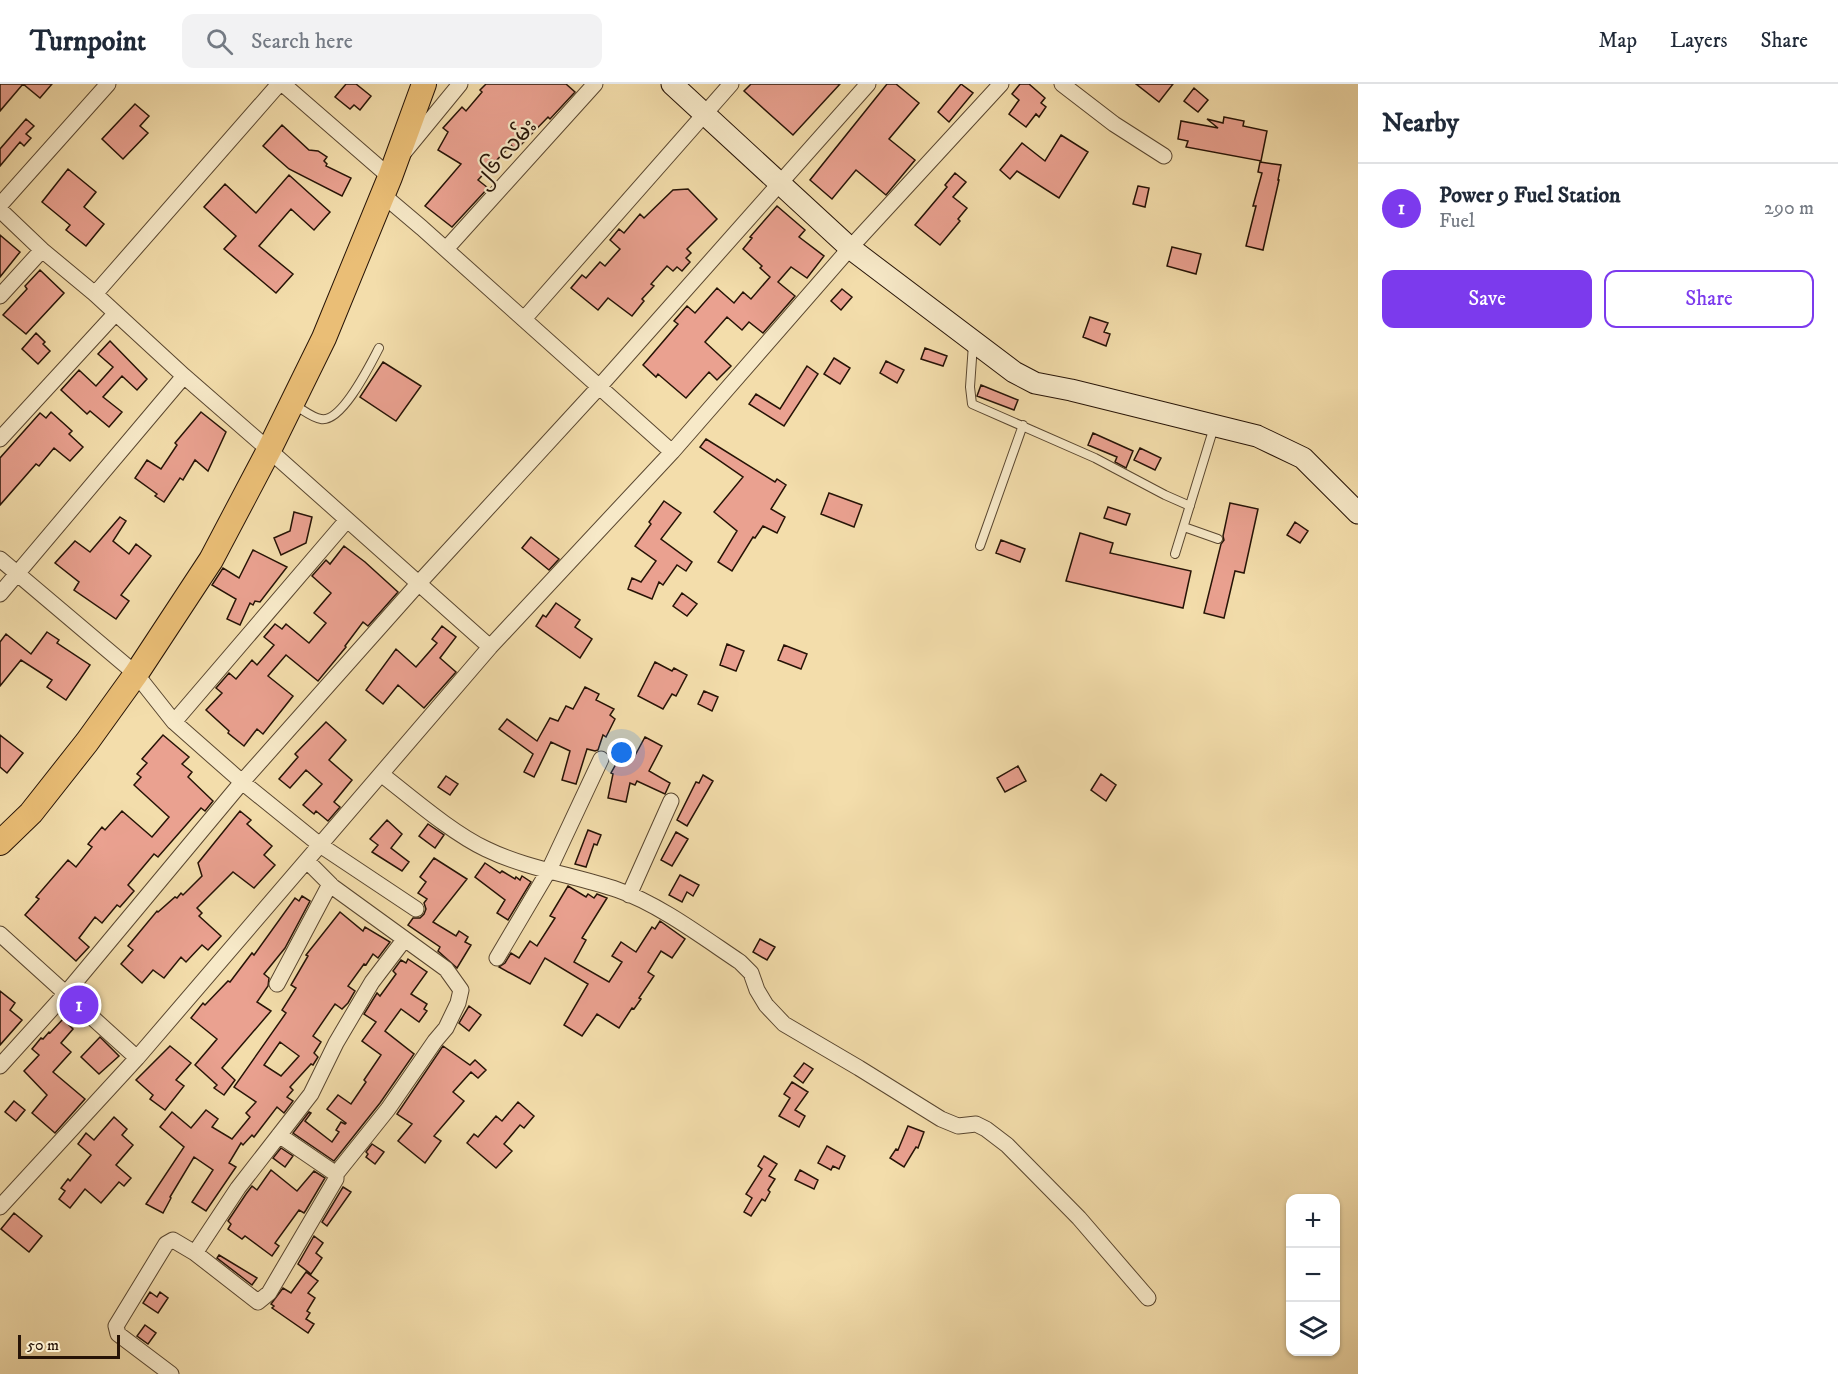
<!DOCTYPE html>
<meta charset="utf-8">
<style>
:root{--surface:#fff;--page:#f2f2f3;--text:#1f2937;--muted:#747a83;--line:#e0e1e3;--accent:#7c3aed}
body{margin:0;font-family:"IM FELL DW Pica","Noto Sans Myanmar",serif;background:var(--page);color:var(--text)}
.controls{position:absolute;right:18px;bottom:18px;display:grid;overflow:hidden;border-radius:12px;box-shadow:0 2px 4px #0004}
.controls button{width:54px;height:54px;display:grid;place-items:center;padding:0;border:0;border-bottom:2px solid var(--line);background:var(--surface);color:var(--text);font:30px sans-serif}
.scale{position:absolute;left:18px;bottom:15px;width:102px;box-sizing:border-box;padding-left:6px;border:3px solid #261306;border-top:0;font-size:16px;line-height:21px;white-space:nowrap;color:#261306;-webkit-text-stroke:4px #f7e9c8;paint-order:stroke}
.you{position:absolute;left:622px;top:669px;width:21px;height:21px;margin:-15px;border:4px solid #fff;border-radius:50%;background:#1a73e8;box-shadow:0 0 0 9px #1a73e833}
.badge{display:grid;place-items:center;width:39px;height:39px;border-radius:50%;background:var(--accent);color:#fff;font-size:20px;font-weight:700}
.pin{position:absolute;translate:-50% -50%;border:3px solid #fff;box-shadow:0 2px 6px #0006}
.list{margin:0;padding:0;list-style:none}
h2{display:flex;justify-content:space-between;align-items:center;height:78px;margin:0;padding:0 24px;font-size:26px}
h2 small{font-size:20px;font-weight:400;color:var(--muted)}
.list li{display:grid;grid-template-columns:39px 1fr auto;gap:18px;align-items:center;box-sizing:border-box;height:90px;padding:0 24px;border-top:2px solid var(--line)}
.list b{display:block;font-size:22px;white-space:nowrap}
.list p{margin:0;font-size:20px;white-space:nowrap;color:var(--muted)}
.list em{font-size:20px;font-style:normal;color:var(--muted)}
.actions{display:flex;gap:12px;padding:18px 24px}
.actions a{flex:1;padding:14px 0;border:2px solid var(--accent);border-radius:12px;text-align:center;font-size:21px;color:var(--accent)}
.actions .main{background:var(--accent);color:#fff}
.icon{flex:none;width:33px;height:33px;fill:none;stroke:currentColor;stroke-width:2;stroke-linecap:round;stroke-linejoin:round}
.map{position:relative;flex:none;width:1358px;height:1290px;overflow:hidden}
header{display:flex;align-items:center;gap:36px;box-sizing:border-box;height:84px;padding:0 30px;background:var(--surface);border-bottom:2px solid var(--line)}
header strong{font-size:28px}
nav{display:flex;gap:33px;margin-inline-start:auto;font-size:21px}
.search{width:420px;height:54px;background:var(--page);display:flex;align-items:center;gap:15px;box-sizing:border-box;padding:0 21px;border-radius:12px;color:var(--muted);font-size:22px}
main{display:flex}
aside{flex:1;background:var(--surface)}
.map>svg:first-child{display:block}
</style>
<header>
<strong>Turnpoint</strong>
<div class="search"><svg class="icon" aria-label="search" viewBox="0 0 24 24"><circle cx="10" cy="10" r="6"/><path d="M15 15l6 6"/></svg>Search here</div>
<nav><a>Map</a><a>Layers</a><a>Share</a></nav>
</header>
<main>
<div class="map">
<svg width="1358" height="1290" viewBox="0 0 1358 1290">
<rect width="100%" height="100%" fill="#f3ddab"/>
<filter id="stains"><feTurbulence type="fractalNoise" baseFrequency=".00333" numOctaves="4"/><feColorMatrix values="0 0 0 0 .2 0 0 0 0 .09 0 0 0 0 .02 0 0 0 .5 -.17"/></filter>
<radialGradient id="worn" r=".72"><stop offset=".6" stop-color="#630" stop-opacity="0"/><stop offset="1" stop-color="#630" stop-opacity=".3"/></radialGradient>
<path fill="#eaa190" stroke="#261306" stroke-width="1.5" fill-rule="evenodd" d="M0,0H52L40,14L23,0L0,27Z
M346,0H356L371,12L360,26L354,21L350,25L335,13Z
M486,0H566L575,8L550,35L548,33L516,66L511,61L478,96L488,104L452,143L425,122L461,80L438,66L448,48L443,44L462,23L466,27L482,8L480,6Z
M751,0H840L793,51L744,7Z
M887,0H896L919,19L889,55L915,76L886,111L856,86L832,115L810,96Z
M961,0L973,9L949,38L938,28Z
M1020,0H1029L1045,14L1041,19L1046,23L1039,33L1036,30L1026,43L1009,30L1019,16L1012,10Z
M1136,0H1173L1159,18Z
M1194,4L1208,16L1198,28L1184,17Z
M135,20L149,32L140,42L148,49L123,75L102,55Z
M1224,33L1244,37L1243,42L1267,47L1261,77L1186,63L1188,57L1178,55L1181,37L1218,44L1207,35L1223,39Z
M26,35L34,42L26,50L31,54L24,62L20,58L0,82V65Z
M282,41L309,66L318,67L327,73L324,77L327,80L326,82L351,94L342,112L289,85L263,62Z
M1061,51L1088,68L1059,114L1017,87L1010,95L1000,86L1022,59L1045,77Z
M1260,78L1281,81L1278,96H1279L1263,166L1246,162L1256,122H1253L1262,89L1258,88Z
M68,85L96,108L84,123L104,140L86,162L66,146L70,141L42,118Z
M955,89L966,98L953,113L967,124L958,135L960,137L940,161L915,141L947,103L945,101Z
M289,91L330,128L314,146L291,125L259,162L293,190L276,209L224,165L236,152L204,123L225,100L256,129Z
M1138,102L1149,104L1145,123L1133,120Z
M688,105L717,135L687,165L691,169L686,174L690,178L682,187L677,183L673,187L667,182L651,200L654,202L642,215L644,217L632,232L608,214L598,226L571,204L582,191L586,194L600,178L605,182L620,165L610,156L619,145L624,149L640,130L644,134L673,106Z
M777,122L805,146L799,153L824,172L807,194L791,183L778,198L795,212L763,249L749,238L742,246L727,233L705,258L731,282L717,296L709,288L686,314L658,290L656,293L643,281L678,240L674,237L687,222L695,229L717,204L734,219L743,208L751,215L770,193L760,184L762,182L743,165L752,154L750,153Z
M0,151L20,168L0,193Z
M1172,163L1201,170L1196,190L1167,182Z
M40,186L64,209L26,250L3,231L27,205L25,202Z
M842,205L852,213L841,226L831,217Z
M1090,233L1108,239L1104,248L1110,250L1106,262L1083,253Z
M36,249L45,258L43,260L50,267L38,280L22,265Z
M110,257L147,295L137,306L122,292L103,313L122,328L109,343L90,327L87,330L61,306L79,286L96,302L113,283L98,270Z
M925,264L947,272L943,282L921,275Z
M834,274L850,284L840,300L824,290Z
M886,277L904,286L897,299L880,289Z
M383,278L421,302L396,337L360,313Z
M807,282L818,290L784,342L749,320L756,310L780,325Z
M981,301L1018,316L1014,326L977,312Z
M51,328L72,347L69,350L83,363L70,377L54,364L39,382L36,380L0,421V374L40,329L46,334Z
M201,328L226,348L208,387L195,376L183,396L180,394L164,418L155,412L157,410L135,394L147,376L161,385L177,361L175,359Z
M1093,349L1133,367L1126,384L1115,378L1117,373L1088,361Z
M706,355L775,398L777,395L786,401L771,425L785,433L777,449L763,442L755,454L753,453L732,487L718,478L737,447L714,428L743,393L700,363Z
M1140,364L1161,374L1155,386L1134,376Z
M829,409L862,421L854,443L821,430Z
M664,417L681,429L661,455L692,478L686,487L677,481L663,501L659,498L652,515L628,505L632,494L641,498L656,477L635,462L651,440L649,438Z
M1230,419L1258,425L1244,489L1235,487L1224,534L1204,529L1221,460L1224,456L1223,452Z
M1108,423L1130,430L1126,441L1104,434Z
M294,428L312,433L306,459L281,471L274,454L290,447Z
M120,433L126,437L113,457L129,470L136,460L151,472L121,511L129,517L116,535L74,506L79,498L55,479L75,457L90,468Z
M1295,438L1308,447L1300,459L1287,451Z
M1080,449L1113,459L1110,469L1191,487L1183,524L1066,497Z
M531,453L559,475L549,486L522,464Z
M1001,456L1025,465L1020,478L996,469Z
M344,462L365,478L398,508L368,542L363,538L345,562L346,563L318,597L286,571L268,592L293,612L263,650L257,645L244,662L228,649L229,647L206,626L222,609L216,604L229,589L236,595L252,576L257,581L274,561L264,553L275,540L282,545L286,540L309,559L326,539L314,529L331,509L312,492L326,476L330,480Z
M253,466L287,483L260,518L255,517L253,521L250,519L240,541L227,535L236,515L212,501L223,484L239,494Z
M682,509L697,520L687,532L673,522Z
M556,519L580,536L575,543L592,555L580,574L536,542L543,531L546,533Z
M442,542L456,553L440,574L456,588L424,624L398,601L383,620L366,606L396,565L416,583L437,559L432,555Z
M47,548L59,556L57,559L90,581L66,616L47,603L52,596L21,576L0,602V558L6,550L31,570Z
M727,560L744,567L736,587L720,581Z
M784,561L807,570L801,585L778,576Z
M655,578L672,587L674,584L687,591L676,612L672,610L663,625L638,612Z
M585,603L599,610L596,616L614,625L610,631L615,635L606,653L603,651L598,666L595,667L587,665L576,700L562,696L570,667L551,658L534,693L524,688L533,670L499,645L507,635L537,657L550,634L558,637L566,622L573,625Z
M704,607L718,613L712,627L698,620Z
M326,638L346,656L329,676L352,696L334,718L340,723L328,737L316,727L314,730L303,721L322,700L306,686L290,704L279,695L298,673L295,670Z
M0,651L23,669L7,689L0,683Z
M163,651L189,673L182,680L192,688L188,693L213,717L205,727L201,724L158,773L154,770L128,801L134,807L120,823L117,821L102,839L95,833L79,854L89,863L76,877L25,831L39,815L36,813L68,776L76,783L92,763L88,760L102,743L105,746L122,727L152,753L169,733L134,701L141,693L137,690L147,679L142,675Z
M645,653L662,662L649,687L670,699L665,710L637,697L635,701L630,699L626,718L608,714L613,690L611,689L621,671L632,677Z
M1018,682L1026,697L1005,708L997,694Z
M1101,690L1116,701L1106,717L1091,706Z
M703,691L713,697L687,742L677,736L696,698L699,699Z
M446,692L458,700L450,711L438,703Z
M240,727L251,736L247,740L272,762L264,771L275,781L254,804L233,788L197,824L202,829L199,832L221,852L208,866L202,861L186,878L181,873L164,894L153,886L142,899L121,880L133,866L128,862L157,827L158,828L175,813L177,814L181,809L183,811L202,792L198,779Z
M387,736L402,750L391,764L409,778L402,787L372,768L378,761L370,755Z
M428,740L444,751L435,764L419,752Z
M588,746L601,751L597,761L594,760L586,783L575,780Z
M676,748L688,755L672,782L661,776Z
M434,774L467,795L433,838L456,852L459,847L468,853L465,858L471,861L457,884L438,867L440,863L408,841L413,834H420L424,830L426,825L424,819L427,815L418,809L426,798L420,793Z
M485,779L500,789L502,787L515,795L516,793L520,796L522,792L531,798L508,836L497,829L505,816L475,793Z
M680,791L699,801L693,812L687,808L682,818L669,811Z
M568,802L586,813L588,810L594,814L597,810L607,814L582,854L586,856L574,878L609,898L622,878L612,872L621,858L636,868L652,843L655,845L660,837L685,855L672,874L661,867L648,888L654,892L639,914L641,915L634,925L632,924L619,944L597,930L582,952L564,941L588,900L545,874L530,900L499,883L505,879L511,869L519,874L530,857L537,862L555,834L550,832Z
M302,812L310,817L285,864L264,890L269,894L268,902L257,918L271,927L222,984L235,996L224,1011L214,1004L217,1001L195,981L217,955L191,934L203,919L205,921L228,897L230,898L252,869L254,871L295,814L299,817Z
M340,828L363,847L365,843L390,858L378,874L373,870L366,881L364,880L348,902L355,907L348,919L342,925L335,920L313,952L321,958L314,969L318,973L313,981L311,980L290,1003L293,1006L287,1013L293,1017L284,1029L277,1023L254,1053L252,1051L243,1061L241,1059L229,1079L236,1083L206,1127L192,1118L213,1086L194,1073L170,1113L171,1114L163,1129L146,1120L184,1063L160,1043L172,1028L191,1044L206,1026L218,1035L212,1043L232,1055L250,1033L246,1029L256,1018L234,1003L286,929L282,926L296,904L291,901L308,872L306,871ZM280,958L299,972L281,992L264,981Z
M760,855L775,863L767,876L753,868Z
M408,875L427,888L411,910L427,920L424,925L427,927L419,938L401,925L385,947L414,970L380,1019L334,1077L293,1049L309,1028L311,1029L305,1037L332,1058L339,1048L336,1046L341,1038L345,1040L346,1039L327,1025L338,1011L351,1020L366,998L364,996L381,971L362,957L376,938L364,930L377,909L380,912L396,890L393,887L401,876L406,879Z
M0,907L15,919L10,926L22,936L0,961Z
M469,922L481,931L469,947L459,939Z
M63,935L73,945L61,959L71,968L53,988L85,1015L55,1049L32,1029L47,1011L24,987L39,971L32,965L41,954L43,955L49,948L50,949Z
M100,953L119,972L99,990L81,973Z
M170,962L191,979L176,996L184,1002L165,1026L150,1015L153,1011L136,996Z
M443,962L470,981L475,976L486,986L478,994L471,988L453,1008L464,1017L434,1052L441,1057L425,1079L398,1057L412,1040L397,1030Z
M804,979L813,985L803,999L794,992Z
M792,998L808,1008L795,1026L805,1032L799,1043L779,1032L790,1014L784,1010Z
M14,1017L25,1026L16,1037L5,1028Z
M518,1018L534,1032L524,1044L520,1041L504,1060L512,1067L496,1084L467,1059L474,1050L478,1053L496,1032L502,1037Z
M114,1033L127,1045L122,1051L133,1061L116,1081L131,1094L124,1102L119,1098L101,1119L85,1105L70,1124L59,1115L65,1107L61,1104L68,1095L70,1097L91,1071L78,1060L86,1049L94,1056Z
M908,1042L924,1048L918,1064L916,1063L904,1083L890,1074L896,1065L898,1066Z
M372,1060L384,1068L375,1080L366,1073L368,1070L366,1068Z
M827,1062L845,1072L839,1085L833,1082L831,1086L818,1079Z
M281,1064L293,1072L285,1083L273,1074Z
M764,1072L777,1080L769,1092L775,1095L768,1106L770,1108L765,1117L762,1115L751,1132L744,1128L752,1114L746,1110L762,1085L758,1082Z
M271,1086L297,1107L314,1087L325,1094L306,1126L304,1129L299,1126L275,1159L279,1162L272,1172L245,1152L242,1155L228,1145L231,1140L228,1137L246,1110L252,1102L257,1106Z
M800,1086L818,1096L814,1105L795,1096Z
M343,1103L351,1108L327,1142L322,1138Z
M14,1129L42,1152L29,1168L1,1145Z
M314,1152L323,1159L316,1169L322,1174L311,1190L298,1180Z
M219,1171L257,1194L252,1201L217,1174Z
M306,1188L318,1197L308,1209L315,1214L307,1227L310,1229L306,1235L314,1240L308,1249L272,1224L274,1222L271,1220L283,1204L291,1209Z
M150,1208L157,1213L160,1208L168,1214L158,1229L143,1219Z
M145,1241L156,1249L148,1260L137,1252Z"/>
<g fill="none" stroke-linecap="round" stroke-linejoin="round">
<g stroke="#59462f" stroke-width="10">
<path id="lane" d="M973,260L970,303L972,320L1095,374L1165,411L1190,422
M296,322C303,326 313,334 321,335C342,339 371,279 379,264
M1184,443L1218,455
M980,462L1023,341
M1175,470L1214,343"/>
</g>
<g stroke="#59462f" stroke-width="17">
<path id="street" d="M283,0L390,93
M1062,0L1114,40L1164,72
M405,67L460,0
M383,111L422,144L672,368
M0,121L108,0
M0,126L42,166L95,210L184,292L269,366L490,563
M446,165L595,0
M95,210L279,0
M0,212L42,166
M524,235L731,0
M0,355L115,230
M0,475L136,590L174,638L242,698L320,761L416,825
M0,510L184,292
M174,638L347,436
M381,690C412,714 452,749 486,765C527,785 574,791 618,806C659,820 704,854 740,878L751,889L757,906L766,921L784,940L859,984L941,1035L958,1042L976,1040L986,1045L1007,1061L1079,1134L1148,1214
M307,777L333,803L446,885L461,906L458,919L446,944L435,957L388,1025L336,1090
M629,811L671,717
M0,850L137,974
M497,874L549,786L601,675
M277,900L330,800
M0,982L67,908L242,698L418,500L599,303L868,0
M0,1123L137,974L490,563L672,368L850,164L1001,0
M195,1169L238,1104L311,1010L336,959L372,898L404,856
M171,1290L118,1250L116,1242L166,1160L173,1156L195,1169L258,1218L269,1209L336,1095V1090L279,1051"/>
</g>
<g stroke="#261306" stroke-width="23">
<path id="secondary" d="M672,0L850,164L1014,288L1035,299L1071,306L1257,352L1303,374L1358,429"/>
</g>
<g stroke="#261306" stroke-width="26">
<path id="primary" d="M0,759L31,729L87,658L136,590L211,476L269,366L324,254L390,93L424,0"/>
</g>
<use href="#lane" stroke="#f7e9c8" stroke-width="8"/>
<use href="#street" stroke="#f7e9c8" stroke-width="15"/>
<use href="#secondary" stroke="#f7e9c8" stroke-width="21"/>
<use href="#primary" stroke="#eabe76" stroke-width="24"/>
</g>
<g text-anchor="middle" stroke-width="4.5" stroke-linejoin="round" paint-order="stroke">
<g font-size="22" fill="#261306" stroke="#f7e9c8">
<text transform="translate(504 68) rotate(-48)" y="8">၂၆ လမ်း</text>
</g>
</g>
<rect width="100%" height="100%" filter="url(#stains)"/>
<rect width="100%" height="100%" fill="url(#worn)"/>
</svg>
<div class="controls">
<button>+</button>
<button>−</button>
<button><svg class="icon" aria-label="layers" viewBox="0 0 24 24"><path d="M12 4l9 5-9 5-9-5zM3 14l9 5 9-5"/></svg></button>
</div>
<div class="scale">50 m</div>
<div class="you"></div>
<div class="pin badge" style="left:79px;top:921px">1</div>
</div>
<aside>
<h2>Nearby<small></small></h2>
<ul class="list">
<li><span class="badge">1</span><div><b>Power 9 Fuel Station</b><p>Fuel</p></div><em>290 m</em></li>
</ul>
<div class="actions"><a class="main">Save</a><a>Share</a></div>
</aside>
</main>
